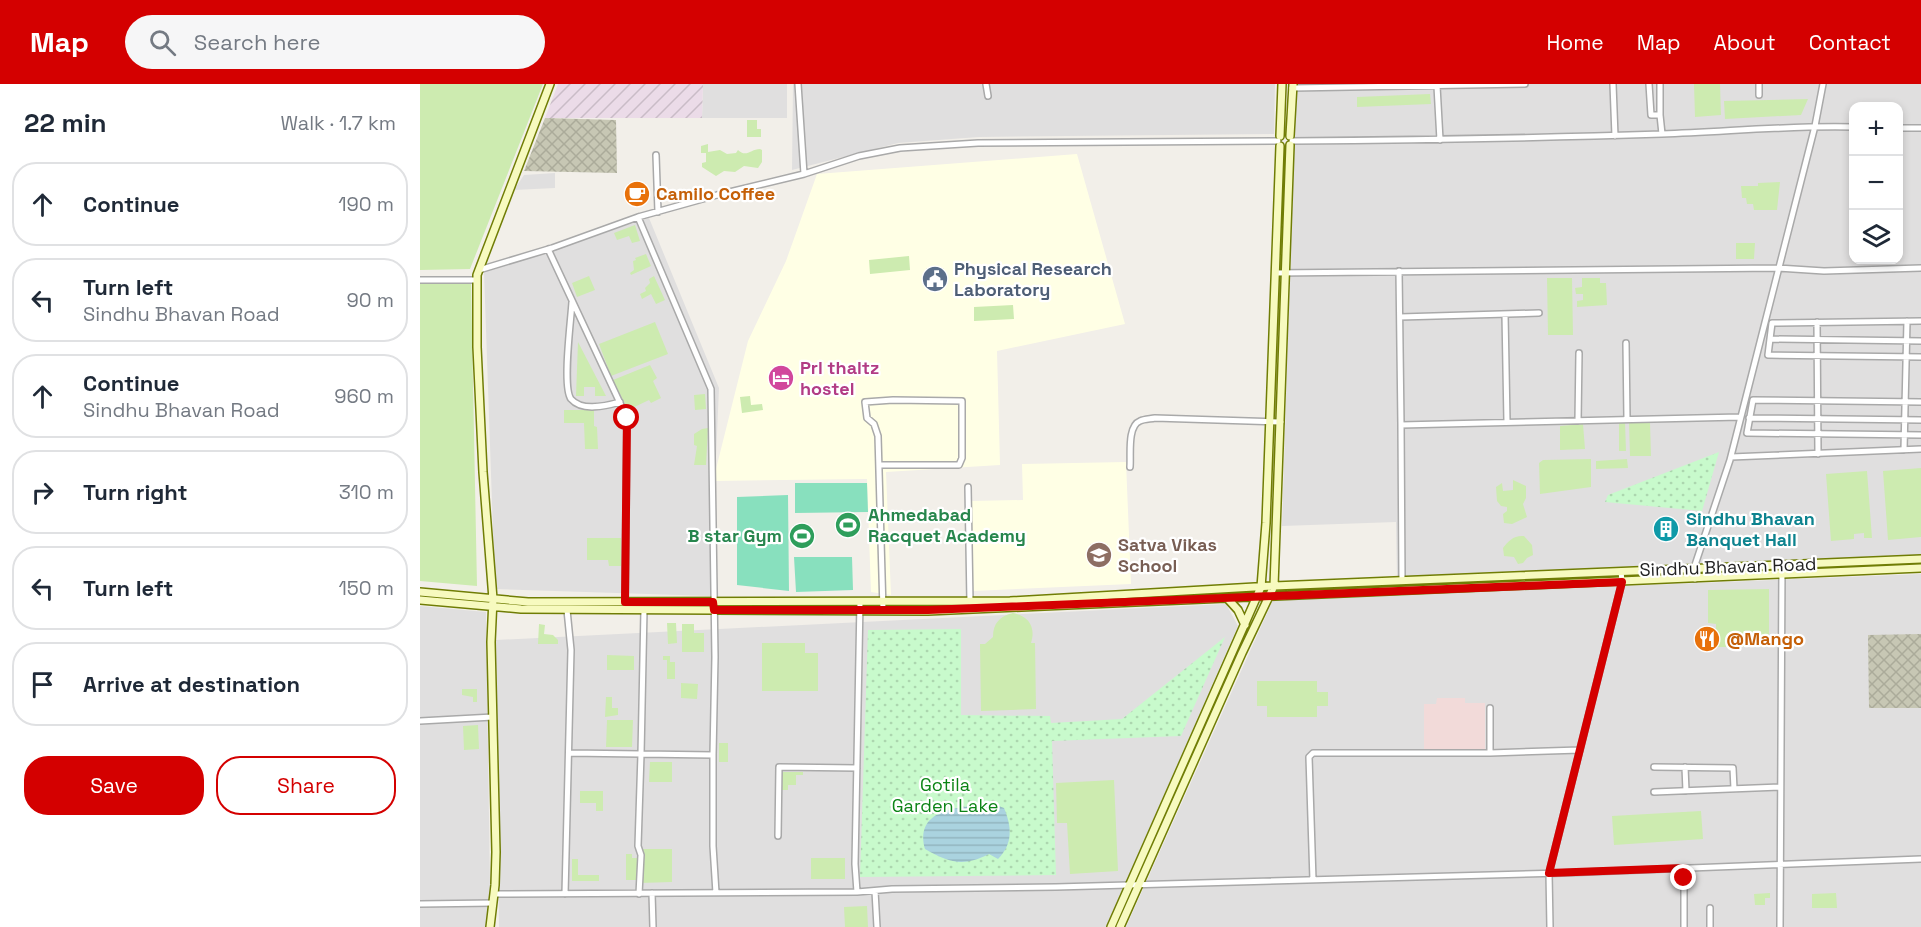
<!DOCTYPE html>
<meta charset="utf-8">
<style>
:root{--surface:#fff;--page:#f6f6f7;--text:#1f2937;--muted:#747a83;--line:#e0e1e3;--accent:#d40000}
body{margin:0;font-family:"Space Grotesk",sans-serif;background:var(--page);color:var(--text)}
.controls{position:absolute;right:18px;top:18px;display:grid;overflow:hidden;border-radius:12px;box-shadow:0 3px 9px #0003}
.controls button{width:54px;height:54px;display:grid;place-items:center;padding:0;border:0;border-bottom:2px solid var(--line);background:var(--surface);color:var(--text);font:30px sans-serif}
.stop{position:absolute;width:18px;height:18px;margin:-14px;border:4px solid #d40000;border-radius:50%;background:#fff}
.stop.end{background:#d40000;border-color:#fff;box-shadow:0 2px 6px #0008}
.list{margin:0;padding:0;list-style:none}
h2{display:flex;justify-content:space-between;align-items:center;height:78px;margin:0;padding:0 24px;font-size:26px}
h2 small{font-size:20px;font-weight:400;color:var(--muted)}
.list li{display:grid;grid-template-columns:39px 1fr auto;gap:18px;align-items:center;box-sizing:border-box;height:84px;margin:0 12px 12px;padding:0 12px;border:2px solid var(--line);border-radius:24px}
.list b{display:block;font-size:22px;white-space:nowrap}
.list p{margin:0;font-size:20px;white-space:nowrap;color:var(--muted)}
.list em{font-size:20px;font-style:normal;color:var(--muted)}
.actions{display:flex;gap:12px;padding:18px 24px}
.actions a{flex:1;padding:14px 0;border:2px solid var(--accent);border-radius:24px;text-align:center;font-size:21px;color:var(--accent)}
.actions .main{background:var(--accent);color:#fff}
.icon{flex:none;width:33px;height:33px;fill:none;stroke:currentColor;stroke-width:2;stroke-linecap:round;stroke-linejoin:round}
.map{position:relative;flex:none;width:1501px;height:843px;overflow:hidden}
header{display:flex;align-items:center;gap:36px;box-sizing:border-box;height:84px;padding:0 30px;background:var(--accent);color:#fff}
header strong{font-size:28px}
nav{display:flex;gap:33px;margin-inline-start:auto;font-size:21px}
.search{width:420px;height:54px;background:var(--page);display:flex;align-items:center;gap:15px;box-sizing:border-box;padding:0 21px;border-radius:33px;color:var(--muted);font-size:22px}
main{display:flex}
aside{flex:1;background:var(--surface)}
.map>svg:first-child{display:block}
</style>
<header>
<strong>Map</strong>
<div class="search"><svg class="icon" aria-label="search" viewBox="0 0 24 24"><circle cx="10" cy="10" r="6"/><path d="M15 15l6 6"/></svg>Search here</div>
<nav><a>Home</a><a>Map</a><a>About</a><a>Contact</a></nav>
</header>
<main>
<aside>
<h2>22 min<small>Walk · 1.7 km</small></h2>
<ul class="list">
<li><svg class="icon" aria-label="ahead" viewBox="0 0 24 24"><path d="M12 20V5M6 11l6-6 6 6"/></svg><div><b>Continue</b></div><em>190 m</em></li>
<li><svg class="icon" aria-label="left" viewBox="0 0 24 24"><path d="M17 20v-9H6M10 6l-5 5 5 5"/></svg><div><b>Turn left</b><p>Sindhu Bhavan Road</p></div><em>90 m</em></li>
<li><svg class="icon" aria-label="ahead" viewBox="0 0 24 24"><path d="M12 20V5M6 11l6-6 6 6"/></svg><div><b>Continue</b><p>Sindhu Bhavan Road</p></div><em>960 m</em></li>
<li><svg class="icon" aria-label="right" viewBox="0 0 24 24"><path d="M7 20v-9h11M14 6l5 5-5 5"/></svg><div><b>Turn right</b></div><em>310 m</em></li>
<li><svg class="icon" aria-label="left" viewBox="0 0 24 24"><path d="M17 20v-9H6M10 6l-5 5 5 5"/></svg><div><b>Turn left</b></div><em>150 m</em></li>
<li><svg class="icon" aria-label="arrive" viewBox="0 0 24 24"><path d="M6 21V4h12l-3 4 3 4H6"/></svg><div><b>Arrive at destination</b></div></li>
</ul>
<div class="actions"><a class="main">Save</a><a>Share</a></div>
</aside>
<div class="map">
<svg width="1501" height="843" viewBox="0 0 1501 843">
<defs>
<pattern id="industrial-furrows" width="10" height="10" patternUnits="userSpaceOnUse" patternTransform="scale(1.5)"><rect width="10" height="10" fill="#ebdbe8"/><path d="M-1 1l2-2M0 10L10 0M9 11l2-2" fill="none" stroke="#c9bcc7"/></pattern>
<pattern id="construction-cross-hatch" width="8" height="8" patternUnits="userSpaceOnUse" patternTransform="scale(1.5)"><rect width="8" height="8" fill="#c7c7b4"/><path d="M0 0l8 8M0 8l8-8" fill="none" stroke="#abab9a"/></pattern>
<pattern id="park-dots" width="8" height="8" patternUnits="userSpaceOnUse" patternTransform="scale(1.5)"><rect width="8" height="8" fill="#c8facc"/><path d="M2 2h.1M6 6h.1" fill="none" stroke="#acd6af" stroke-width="1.8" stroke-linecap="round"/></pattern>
<pattern id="water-rules" width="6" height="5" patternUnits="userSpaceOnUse" patternTransform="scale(1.5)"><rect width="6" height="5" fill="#aad3df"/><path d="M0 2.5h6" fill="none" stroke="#92b5bf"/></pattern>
</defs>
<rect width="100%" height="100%" fill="#f2efe9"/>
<path fill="#e0dfdf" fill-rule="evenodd" d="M283,0H367V34H282Z
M373,0H855L854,50L559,53L478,59L372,86Z
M876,0H1501V471L977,493L976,438L862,442ZM1434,22H1478V176H1434Z
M135,89V104L94,106L104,91Z
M229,134L299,304L290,512L75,505L64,188Z
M1501,490V843H706L853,516Z
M806,520L818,542L686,843H79L76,556Z
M0,522L66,528L70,803L68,843H0Z"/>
<path fill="#f2dad9" d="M1017,614H1045V619H1065V665H1004V620H1016Z"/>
<path fill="url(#industrial-furrows)" d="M138,0H283L282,34H125Z"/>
<path fill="#ffffe5" d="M657,70L705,240L577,267L580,381L466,388L471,511L451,508L447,395L293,397L328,257L366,177L397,90Z
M706,378L711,500L553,507L551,417L603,416L602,380Z"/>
<path fill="url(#construction-cross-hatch)" d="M125,34L196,36L197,89L104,87Z
M1501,550V624H1449L1448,551Z"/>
<path fill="#cdebb0" d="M0,0H123L50,185L0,186Z
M1274,0H1300L1301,31L1275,33Z
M1010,10L1011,20L937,23V13Z
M1388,15L1381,31L1305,35L1304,17Z
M327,36H337V45H341V53H327Z
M288,60V68L300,66L307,70L316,69L318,66C326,74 331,65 340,65L342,66V78L338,84L324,82L315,88L304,87L296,92L282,83V79L286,78V69H281V62Z
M1360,98L1357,126H1334L1333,120H1327L1326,114H1322L1321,102H1338V99Z
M215,141L220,157L212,159L209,152L197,156L194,149Z
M1316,159H1335L1334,175H1316Z
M226,170L231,182L211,191L210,189L214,186L213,177L216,176L215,174Z
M489,172L490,186L450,190L449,176Z
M169,192L175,206L157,213L152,199Z
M234,192L245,216L236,220L231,210L222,215L220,210L226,207L225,204L230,199L229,195Z
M1127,194H1152L1153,251H1128Z
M1162,194H1180V199H1186L1187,221L1157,223V217L1163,216V210H1156L1155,204L1162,203Z
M0,198H51L57,502L0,497Z
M593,221L594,235L554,237V223Z
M235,238L248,270L191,292L179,260Z
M158,258L186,312H175V303H164V312H156Z
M230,281L237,294L233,297L241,314L231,319L229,316L208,326L193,296Z
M285,310L286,325L275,326L274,311Z
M330,312L331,321L342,320L343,326L322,329L320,313Z
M144,326H174V342L177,343L178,365H165L164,339H144Z
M1199,338H1205L1206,367H1199Z
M1209,338H1230L1231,372H1210Z
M1163,340L1165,365L1140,366V342Z
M288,344L286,381H274L277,362L274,361V350L282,345Z
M1171,375V403L1120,410L1119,379L1123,376Z
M1207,375L1208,384L1176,385V377Z
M1501,384V453L1468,456L1463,387Z
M1447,387L1452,454H1444V449L1434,450V455L1411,457L1406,390Z
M1093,396L1106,402V414L1103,420L1107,433L1092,440L1084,439L1083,430L1087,427V423L1081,422L1077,417L1076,403L1082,399L1083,407L1093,406Z
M1104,452L1112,461L1113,471L1107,474L1103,479L1098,480L1094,473L1084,472L1083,464C1088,457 1094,451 1104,452Z
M167,454H201V482H189L188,476H167Z
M1349,505V563H1296V540L1288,539V506Z
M593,529C609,532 616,543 611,559H615L616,625L561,627L560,560H565L573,553C573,539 580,532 593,529Z
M247,539H256L257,559L248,560Z
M119,540L125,541L124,550L133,551L138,556V560H118Z
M262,540H274V549H284V568H262Z
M342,559H385V569H398V607H342Z
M187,571L214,572V586H187Z
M243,572H250V578H255V595H247V576H243Z
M837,597H897V608H908V622H897V633H847V622H837Z
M261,599L278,600L277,615L261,614Z
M42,605H57V618H53V613L42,611Z
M186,613H192V624H198V631L185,633Z
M187,636H213L212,663H186Z
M58,641L59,665L44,666L43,642Z
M299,659H308V678H299Z
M230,678H252V698H229Z
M362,688H383V691H376V701H368V706H362Z
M694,696L698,787L650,790L647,739H637L636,699Z
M160,707H183V727H176V719H160Z
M1281,727L1283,755L1194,761L1192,732Z
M220,765H252V798L220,799Z
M206,770H212V774H218V796H206Z
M391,774H425V795H391Z
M152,775H158V791H179V797H152Z
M1350,809V814H1345V821H1335L1334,810Z
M1416,809L1417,824H1392V810Z
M447,822L448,843H425L424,823Z"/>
<path fill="url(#park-dots)" d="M1299,368L1282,427L1185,418L1188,411Z
M541,545V631L630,632L631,639L702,635L805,553L761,652L632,657L636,791L440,793L448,546Z"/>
<path fill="#88e0be" d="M375,399H447L448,428L375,429Z
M368,411L369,507L317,501V413Z
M432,473L433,506L376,508L374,473Z"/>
<path fill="url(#water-rules)" d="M560,721H576L584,724C592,743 593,760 578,775L569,770C543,783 530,779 505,765C495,727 533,724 560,721Z"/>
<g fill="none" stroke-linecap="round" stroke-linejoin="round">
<g stroke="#a9a9a9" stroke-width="8">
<path id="street" d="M378,0L384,90
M566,0L568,12
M1193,0L1195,52
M1229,0L1231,31H1240V0
M1339,0V11
M1017,2L1020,56
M872,4L1105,0
M1240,31L1242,50
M1478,44H1501
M872,57C995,56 1118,54 1242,50C1306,48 1370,41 1434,43
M236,71L238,128
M218,133L291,305L295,573L293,671L221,670L224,526
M128,165L207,334L205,518
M59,186L132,164L218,133L297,111L384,90L439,72L480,64L558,59L858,57
M979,187L981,341
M855,189L1358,184L1404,187L1501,184
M0,196H57
M152,218C151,236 142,303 151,315C162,328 186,322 200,318
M1085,230L1087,338
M980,233L1119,229
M1501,237L1352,239L1348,271L1501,273
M1397,238L1398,370
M1350,255L1501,257
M1206,259L1207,335
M1501,318L1333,316L1327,349L1501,351
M1329,334L1501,336
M1158,337L1159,269
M1484,366L1487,237
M1311,373L1501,365
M459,381H539L542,374V317L473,316L445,318L447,334L454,340L458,352L463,526
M710,383C711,371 707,342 720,337C724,335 730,335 735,334L861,338
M548,403L550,518
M1275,495V481L1310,376L1395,42L1403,0
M982,497L981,341L1320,333
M1070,624V669
M0,637L73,633
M149,669L221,670L218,762L221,771L219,810
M293,671V762L296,809
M1234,683L1313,684L1314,705
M1265,683L1266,707
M1234,708L1360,703
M358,752L359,683L437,684
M893,796L889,673L893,669H1070L1160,666
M455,807L457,843
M437,808L435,780L440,518
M232,809L233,843
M74,810L437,808L472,805L636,803L1142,789L1501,775
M145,810L151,566L147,526
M0,820L73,819
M1130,843L1129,789L1202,498L1201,487
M1264,843V784
M1290,843V824
M1360,843L1362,481"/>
</g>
<g stroke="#707d05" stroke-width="10">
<path id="secondary" d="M860,52L862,0
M870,52L873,0
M0,508L108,518L590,517L854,502L1501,475
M807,514L818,526L825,541
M0,516L101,525L508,527L1501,484
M70,843L75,801L76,768L71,558L73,515L63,388L57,263V191L130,0
M691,843L841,503L846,439L860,62
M700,843L822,569L854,502L870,61"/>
</g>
<use href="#street" stroke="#fff" stroke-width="5"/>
<use href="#secondary" stroke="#f7fabf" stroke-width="7"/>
</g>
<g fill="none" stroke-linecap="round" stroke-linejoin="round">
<path stroke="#d40000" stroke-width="8" d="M207,334L205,518H293L294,526H508L1202,498L1129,789L1264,784V794"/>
</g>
<defs>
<g id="cafe-disc" transform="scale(1.35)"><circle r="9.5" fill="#e8710a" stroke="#fff"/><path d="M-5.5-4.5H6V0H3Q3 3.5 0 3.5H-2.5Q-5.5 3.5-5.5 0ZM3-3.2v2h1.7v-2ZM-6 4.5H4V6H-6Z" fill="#fff"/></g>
<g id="civic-disc" transform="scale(1.35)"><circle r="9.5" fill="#5c6f8a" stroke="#fff"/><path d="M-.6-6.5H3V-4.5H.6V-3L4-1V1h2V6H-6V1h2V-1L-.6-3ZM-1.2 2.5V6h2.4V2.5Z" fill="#fff"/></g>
<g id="hotel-disc" transform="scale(1.35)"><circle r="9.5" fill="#d1479c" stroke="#fff"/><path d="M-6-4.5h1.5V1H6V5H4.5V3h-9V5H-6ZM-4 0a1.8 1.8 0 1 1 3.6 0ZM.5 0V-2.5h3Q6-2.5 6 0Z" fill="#fff"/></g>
<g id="stadium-disc" transform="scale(1.35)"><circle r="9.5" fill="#2e9e5b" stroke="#fff"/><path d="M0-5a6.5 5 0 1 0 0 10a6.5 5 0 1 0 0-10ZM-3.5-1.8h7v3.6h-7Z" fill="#fff"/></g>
<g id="building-disc" transform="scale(1.35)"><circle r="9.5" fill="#0f9aa8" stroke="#fff"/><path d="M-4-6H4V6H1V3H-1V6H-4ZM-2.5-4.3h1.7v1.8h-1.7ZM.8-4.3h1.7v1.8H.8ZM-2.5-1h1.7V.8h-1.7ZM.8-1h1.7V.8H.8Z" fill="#fff"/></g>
<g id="school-disc" transform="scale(1.35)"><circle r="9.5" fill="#8d6e63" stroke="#fff"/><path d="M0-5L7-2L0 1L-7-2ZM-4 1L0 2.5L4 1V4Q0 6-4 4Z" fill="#fff"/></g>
<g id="restaurant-disc" transform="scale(1.35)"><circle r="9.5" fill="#e8710a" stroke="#fff"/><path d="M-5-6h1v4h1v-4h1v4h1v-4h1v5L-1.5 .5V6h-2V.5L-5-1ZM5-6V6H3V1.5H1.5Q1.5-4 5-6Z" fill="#fff"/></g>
</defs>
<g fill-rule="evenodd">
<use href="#cafe-disc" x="217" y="110"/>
<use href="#civic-disc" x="515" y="195"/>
<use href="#hotel-disc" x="361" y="294"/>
<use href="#stadium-disc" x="428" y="441"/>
<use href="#building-disc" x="1246" y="445"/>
<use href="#stadium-disc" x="382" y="452"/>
<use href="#school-disc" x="679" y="471"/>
<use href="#restaurant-disc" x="1287" y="555"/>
</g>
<g text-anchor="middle" stroke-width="4.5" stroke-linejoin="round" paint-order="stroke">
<g font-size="18" font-weight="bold" fill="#c56008" stroke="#fff" text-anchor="start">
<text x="236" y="116">Camilo Coffee</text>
<text x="1306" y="561">@Mango</text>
</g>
<g font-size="18" font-weight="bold" fill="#4e5e75" stroke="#fff" text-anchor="start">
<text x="534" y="191">Physical Research<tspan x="534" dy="21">Laboratory</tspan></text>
</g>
<g font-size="18" font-weight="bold" fill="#b23c85" stroke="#fff" text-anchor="start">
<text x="380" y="290">Prl thaltz<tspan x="380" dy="21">hostel</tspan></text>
</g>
<g font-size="18" font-weight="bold" fill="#27864d" stroke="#fff" text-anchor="start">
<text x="448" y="437">Ahmedabad<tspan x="448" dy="21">Racquet Academy</tspan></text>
<text x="362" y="458" text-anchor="end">B star Gym</text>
</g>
<g font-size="18" font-weight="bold" fill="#0d838f" stroke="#fff" text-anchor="start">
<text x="1266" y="441">Sindhu Bhavan<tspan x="1266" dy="21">Banquet Hall</tspan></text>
</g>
<g font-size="18" font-weight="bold" fill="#785e54" stroke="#fff" text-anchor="start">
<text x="698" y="467">Satva Vikas<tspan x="698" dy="21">School</tspan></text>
</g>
<g font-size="18" fill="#222" stroke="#fff">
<text transform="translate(1308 483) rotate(-2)" y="6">Sindhu Bhavan Road</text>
</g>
<g font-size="18" fill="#0c8416" stroke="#fff">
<text x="525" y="707">Gotila<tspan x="525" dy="21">Garden Lake</tspan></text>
</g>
</g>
</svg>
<div class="controls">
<button>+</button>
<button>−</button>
<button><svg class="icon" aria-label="layers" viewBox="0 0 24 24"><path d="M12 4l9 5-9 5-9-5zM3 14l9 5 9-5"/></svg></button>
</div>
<div class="stop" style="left:207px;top:334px"></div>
<div class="stop end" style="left:1264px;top:794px"></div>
</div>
</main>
